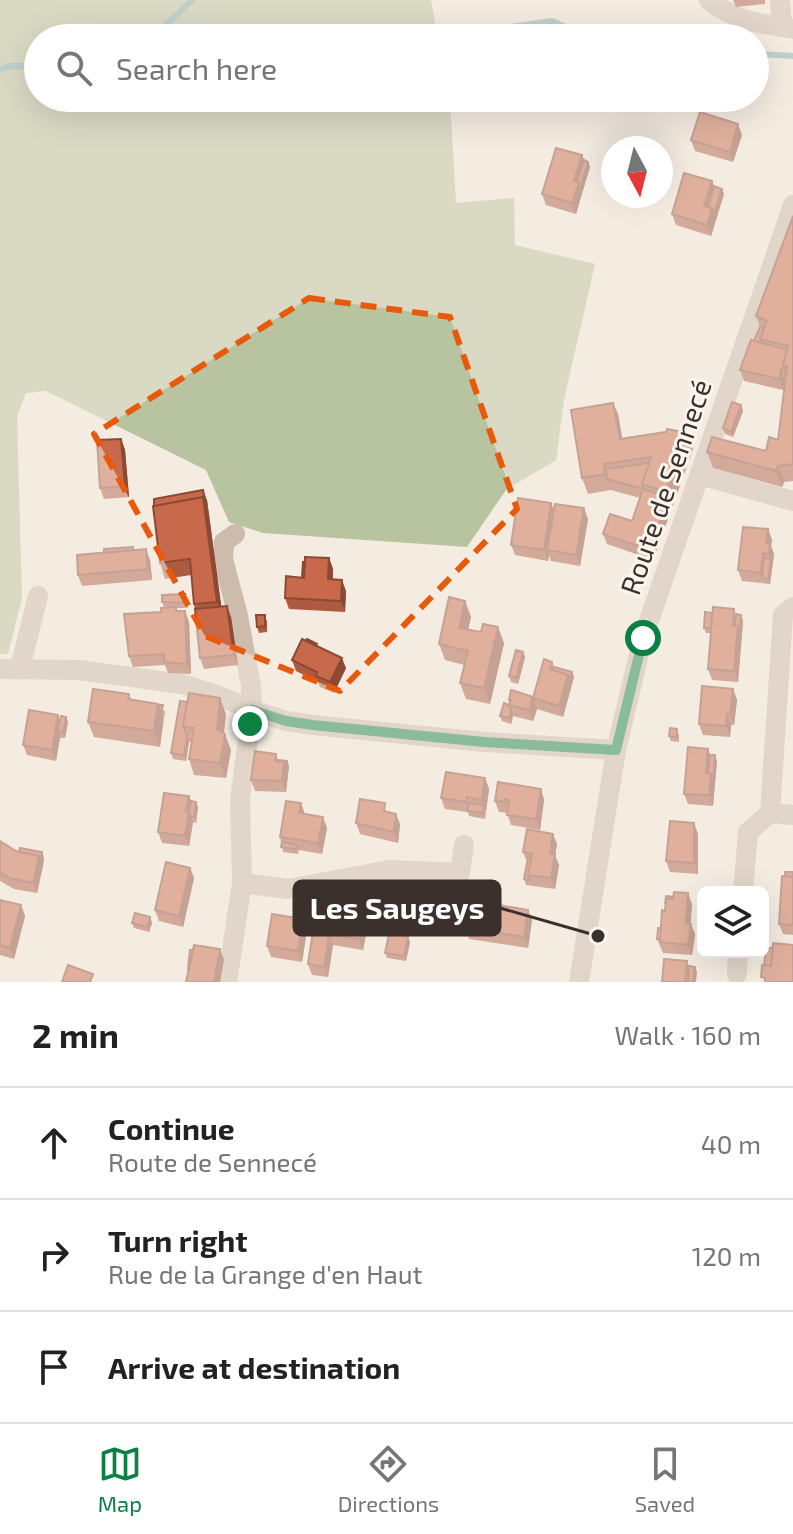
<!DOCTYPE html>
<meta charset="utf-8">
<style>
:root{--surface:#fff;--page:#f2f2f2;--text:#222;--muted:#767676;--line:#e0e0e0;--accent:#0b8043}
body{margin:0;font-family:"Exo 2",sans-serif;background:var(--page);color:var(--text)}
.controls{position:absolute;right:24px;bottom:24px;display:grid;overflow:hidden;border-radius:12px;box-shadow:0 8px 32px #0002}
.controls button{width:72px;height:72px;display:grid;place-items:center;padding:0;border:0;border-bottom:2px solid var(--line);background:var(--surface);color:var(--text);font:40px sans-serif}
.compass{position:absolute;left:601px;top:136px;width:72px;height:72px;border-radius:50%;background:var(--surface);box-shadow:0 8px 32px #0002;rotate:173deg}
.stop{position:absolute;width:24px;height:24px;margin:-18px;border:6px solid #0b8043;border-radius:50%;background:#fff}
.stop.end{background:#0b8043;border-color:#fff;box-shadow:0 2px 8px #0008}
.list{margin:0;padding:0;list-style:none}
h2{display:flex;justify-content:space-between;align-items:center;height:104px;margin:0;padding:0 32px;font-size:34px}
h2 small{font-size:26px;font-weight:400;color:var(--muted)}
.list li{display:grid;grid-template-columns:52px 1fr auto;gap:24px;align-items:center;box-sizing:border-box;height:112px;padding:0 32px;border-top:2px solid var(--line)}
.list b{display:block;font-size:30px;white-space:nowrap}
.list p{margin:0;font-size:26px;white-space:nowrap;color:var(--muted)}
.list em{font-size:26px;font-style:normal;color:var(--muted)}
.icon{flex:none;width:44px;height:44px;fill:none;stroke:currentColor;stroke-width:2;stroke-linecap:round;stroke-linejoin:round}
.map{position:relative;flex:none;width:793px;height:982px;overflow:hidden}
.search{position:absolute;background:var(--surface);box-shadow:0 8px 32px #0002;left:24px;right:24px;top:24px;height:88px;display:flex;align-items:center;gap:20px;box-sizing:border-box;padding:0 28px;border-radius:44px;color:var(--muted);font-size:30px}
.sheet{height:440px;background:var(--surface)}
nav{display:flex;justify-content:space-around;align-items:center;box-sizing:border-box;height:112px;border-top:2px solid var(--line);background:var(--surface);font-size:22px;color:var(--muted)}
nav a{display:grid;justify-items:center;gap:4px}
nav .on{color:var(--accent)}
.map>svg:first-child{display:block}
</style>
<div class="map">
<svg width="793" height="982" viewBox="0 0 793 982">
<rect width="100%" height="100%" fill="#f4ebe1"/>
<path fill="#b8c4a0" d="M0,0H431L438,38H38V98H450L456,203L514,198L515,245L595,264L564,400L556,460L506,490L467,547L263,533L229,522L206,470L46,391L26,393L17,416L22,598L8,654H0Z"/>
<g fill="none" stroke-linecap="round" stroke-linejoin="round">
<path stroke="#7fb0b2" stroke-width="6" d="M152,38L192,0
M420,38L436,32L469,33L552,21L587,36L605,38
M755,54L793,56
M0,70L9,66H38"/>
<path stroke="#cdbbac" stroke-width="20" d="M709,0C735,20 751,22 782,27
M780,0L782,27L793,29
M700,475L793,501
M793,607L783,615L770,813L793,815
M20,668L38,596
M0,669L79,670L182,684L220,696L252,710L286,721L313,725L484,742L616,750
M242,883L288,889L389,870L460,873L464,845
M743,892L748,832L770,813
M737,974L738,952
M227,982L242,883L240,799L252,710L251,686L238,616L223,559L224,542L235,534
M579,982L616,750L643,638L793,205"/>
</g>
<path fill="#ac5a40" d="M733,0H765V4L736,7Z
M584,98H594L592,106L585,105Z
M742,135L733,162L695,151L691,140Z
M582,155L584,160L588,162L590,167L576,214L546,205L542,194Z
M712,181L714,186L724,194L711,236L676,225L672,214Z
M793,216V481L784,482L782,487L713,468L707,452L766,451L778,440L785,380L783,390L744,381L740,370L754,341L760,327L756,316Z
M613,403L618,414L622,438L693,449L653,560L607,544L603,534L632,521L640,498L611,490L588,494L582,478Z
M741,405L743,411L733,437L725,434L723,428Z
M121,439L125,450L129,497L104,499L100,488Z
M207,500L221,607L231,617L238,665L204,669L200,658L191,575L165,579L160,563Z
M551,503L554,510L588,519L580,566L551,561L549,555L548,561L515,555L511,545Z
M768,529L772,540L771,546L774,554L770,584L742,581L738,570Z
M134,550L150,560L152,580L82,586L78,575Z
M329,558L333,569V580L346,591L345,612L289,609L285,598L302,577Z
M187,599L188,608H176L177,611L189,622L191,674L168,673L165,665L133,667L129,656L161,612L164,607L162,602Z
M465,601L471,617L468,630L504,643L490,704L466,699L460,683L464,665L445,660L439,644Z
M736,614L741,615L743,621L738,682L712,680L708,669L711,633H706L704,628Z
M267,620V632L259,633L257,627Z
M318,647L346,668L334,693L320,687L318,682L296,671L292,660Z
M523,652L525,657L518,684L511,682L509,676Z
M552,662L554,667L572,672L574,677L563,717L537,709L533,721L513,716L511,724L502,721L500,716L509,705V700L533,697Z
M733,689L737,700L734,725H731L730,737L703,735L699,724Z
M129,694L131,699L165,711L160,747L94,737L88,722Z
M180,701L226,714L224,734L231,750L226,778L194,775L189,759L191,742H189L186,761L173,759L171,753Z
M66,717L68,722L65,738H60L56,761L27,755L23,745Z
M679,734V742L671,741L669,736Z
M708,749L710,755L717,761L713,806L688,804L684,794Z
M276,754L278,760L287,761L289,766L286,792L255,791L251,780Z
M485,778L489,789L485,819L469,816L468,812L445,809L441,798Z
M541,789L544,800L540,830L511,825L507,813L499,812L495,801Z
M189,796L191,801L198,807L196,823L193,822L189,846L162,843L158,832Z
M305,814L327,828L322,854L299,850L298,854L283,852L280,837Z
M356,823L400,824L398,843L360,834Z
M698,834V874L670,872L666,861Z
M0,841L16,851L44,858L37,893L14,889L0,881Z
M557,844L555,856L559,865L555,889L526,885L524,879L527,862L523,852Z
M190,868L194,878L183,927L159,921L155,910Z
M793,872V935L783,934L779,924L785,876Z
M435,890L437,897L461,911L457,934L420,927L416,917Z
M0,900L21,905L25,916L14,959L0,955Z
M665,904H692L690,924L695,934L692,955L663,953L657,939L665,911Z
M317,905L368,924L363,950L333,945L328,977L312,975L308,964Z
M528,910L532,920L528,948L469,939L465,928Z
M150,917L152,923L149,932L134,928L132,923Z
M307,930L302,962L271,957L267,946Z
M410,942L406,961L387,958L385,953Z"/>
<path fill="#8c4a34" d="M738,124L742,135L733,162L730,152Z
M582,155L586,166L580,186L582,193L576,214L572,203L574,181Z
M588,162L590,167L582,193L580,188Z
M712,181L716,192L706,212L704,206Z
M722,189L724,194L711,236L707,225L712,208Z
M781,369L785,380L783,390L779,379Z
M613,403L617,413L616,408L618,414L625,454L620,439Z
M741,405L743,411L733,437L731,432Z
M687,433L693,449L672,508L666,492Z
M121,439L125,450L129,497L125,486Z
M778,466L784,482L782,487L776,471Z
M203,490L207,500L223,618L217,602L203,497Z
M668,498L672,508L653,560L649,550Z
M551,503L555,514L547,550L549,555L548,561L544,550Z
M584,508L588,519L580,566L576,555Z
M768,529L772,540L771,546L774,554L770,584L768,579L771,559L766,543Z
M146,549L150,560L152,580L148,569Z
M763,553L766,564L762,578L764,584L760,573Z
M329,558L333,569L332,590L328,579Z
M342,580L346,591L345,612L341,601Z
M465,601L471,617L465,643L459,628Z
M227,606L231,617L238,665L234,655Z
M185,611L189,622L191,674L187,664Z
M741,615L743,621L738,682L734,671L738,626Z
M498,627L504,643L490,704L484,688Z
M523,652L525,657L518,684L516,678Z
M342,658L346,668L334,693L330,682Z
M572,672L574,677L563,717L559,706L568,675Z
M733,689L737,700L734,725L730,715Z
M220,698L226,714L222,745L217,729Z
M533,698L537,709L533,721L529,710Z
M158,704L163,719L160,747L154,731Z
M511,711L513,716L511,724L509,718Z
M727,714L731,725L730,737L726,726Z
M58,715L62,726L58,732L60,738L56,761L52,750Z
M66,717L68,722L65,738L63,733Z
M225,734L231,750L226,778L220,763Z
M187,736L189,742L186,761L184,755Z
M708,749L712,760L715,755L717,761L713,806L709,795L706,773Z
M287,761L289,766L286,792L282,781L284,762Z
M485,778L489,789L486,811L482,800Z
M541,789L544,800L540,830L536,819Z
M189,796L192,807L191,817L193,822L189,846L185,836Z
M196,802L198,807L196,823L194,817Z
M301,803L305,814L299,813Z
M396,814L400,824L398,843L394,832Z
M323,817L327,828L322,854L318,843Z
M694,823L698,834V874L694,863Z
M553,834L557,844L555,856L559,865L555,889L551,878L550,854Z
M42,852L44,858L43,866L41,861Z
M39,856L43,866L37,893L33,883Z
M190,868L194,878L183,927L179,916Z
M688,893L692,904L690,934L686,923Z
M457,900L461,911L457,934L453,923Z
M21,905L25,916L14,959L10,948Z
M528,910L532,920L528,948L524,937Z
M364,913L368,924L363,950L359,939Z
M150,917L152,923L149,932L147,927Z
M303,919L307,930L302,962L298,951Z
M691,924L695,934L692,955L688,945Z
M329,934L333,945L328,977L324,967Z
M408,937L410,942L406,961L404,956Z
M220,949L224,960L220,982H214Z
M687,961L691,972L690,982H685Z
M695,967L697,972L696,982H693Z"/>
<path fill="#c8694b" stroke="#8c4a34" stroke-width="2" d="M668,25L700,29L698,38H666Z
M700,112L738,124L730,152L691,140Z
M556,148L582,155L574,181L579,182L572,203L542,194Z
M584,160L588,162L580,188L577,182Z
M684,173L712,181L704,206L712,208L707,225L672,214Z
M714,186L722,189L714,214L712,208L708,207Z
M793,216V464L778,466L776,471L707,452L712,437L766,451L769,437L778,440L787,366L783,365L788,346L760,339L767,321L756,316Z
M760,327L764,328L760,339L762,343L754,341Z
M751,340L787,350L783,365L785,370L781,369L779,379L740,370Z
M732,402L741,405L731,432L723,428Z
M613,403L620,439L666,432L667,429L687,433L666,492L642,484L651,457L604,464L605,474L582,478L571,410Z
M121,439L125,486L100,488L97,440Z
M649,463L642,484L643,489L607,479L606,469Z
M643,489L668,498L649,550L603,534L610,514L632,521Z
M203,490L205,502L203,497L154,506V499Z
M203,497L217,602L194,604L190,559L160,563L153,506Z
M518,498L551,503L544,550L511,545Z
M555,504L584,508L576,555L547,550Z
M743,527L768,529L766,543H770L769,554L763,553L760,573L738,570Z
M133,547V550L104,553V549Z
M146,549L148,569L78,575L77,555Z
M305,557L329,558L328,579L342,580L341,601L285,598L286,576L304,578Z
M764,558L771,559L768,579L762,578Z
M303,562H305L304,578L302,577Z
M185,594L186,603L162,602V595Z
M449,597L465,601L459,628L481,632L483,624L498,627L484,688L460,683L468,651L439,644Z
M227,606L234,655L200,658L195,609Z
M176,607V611H185L187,664L164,662V654L129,656L124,614L161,612V608Z
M713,607L734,609L733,626H738L734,671L708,669Z
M705,612L712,613L711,628H704Z
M736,614L741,615L740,631L738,626H735Z
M256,615H265V626L257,627Z
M302,639L342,658L330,682L316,676L317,672L292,660Z
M307,639L317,644L316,646L306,641Z
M516,650L523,652L516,678L509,676Z
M544,659L552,662L550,669L568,675L559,706L533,698Z
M554,667L572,672L570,680L568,675L553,670Z
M702,686L733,689L730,715L727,714L726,726L699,724Z
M93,689L129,694L128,699L158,704L154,731L88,722Z
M511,690L533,697L529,710L509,705L511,700H509Z
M189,693L220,698L217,729L225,734L220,763L189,759L194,728L183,726Z
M180,701L187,702L183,726L187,736L184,755L171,753Z
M504,703L509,705L511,711L509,718L500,716Z
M158,705H163L161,714Z
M29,710L58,715L52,750L23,745Z
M61,716L66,717L63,733L58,732Z
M670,728L677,729V737L669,736Z
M688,747L708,749L706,773L711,774L709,795L684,794Z
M255,751L276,754L275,761L284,762L282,781L251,780Z
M710,755H715L713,779L711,774L708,773Z
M278,760L287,761L286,768L284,762L278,761Z
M446,772L485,778L482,800L467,797L466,802L441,798Z
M498,782L541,789L536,819L507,815L509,800L505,799V802L495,801Z
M164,793L189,796L186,811L189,812L185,836L158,832Z
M360,799L385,803L384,811L396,814L394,832L356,823Z
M191,801L196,802L194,817H191L189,812Z
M286,801L301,803L299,813L323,817L318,843L280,837Z
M469,803L484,805L483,813L467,811Z
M670,821L694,823V863L666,861Z
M527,829L553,834L550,854H555L551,878L528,875L532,854L523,852Z
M0,841L16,851L39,856L33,883L10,878L0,873Z
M282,842L297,845L296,849L281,847Z
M20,848L42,852L41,861L39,856L19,852Z
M528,858L531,859L528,875L530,880L524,879Z
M166,862L190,868L179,916L155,910Z
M785,872H793V877L785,876Z
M782,876L793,877V925L779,924Z
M674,892L688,893L686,923L691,924L688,945L660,942L662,910L665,911L666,899H673Z
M666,896L674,897L673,899H666L665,904Z
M0,900L21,905L10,948L0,945Z
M469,900L528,910L524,937L465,928Z
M317,905L364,913L359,939L329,934L324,967L308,964Z
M135,913L150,917L147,927L132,923Z
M272,914L303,919L298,951L267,946Z
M658,928H661L660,939H657Z
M389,934L408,937L404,956L385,953Z
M773,943L793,945V982H765V978L761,977L762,965L771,966Z
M194,945L220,949L214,982H186Z
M766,948H773L771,966L764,965Z
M190,950H193L189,970L188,969Z
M664,959L687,961L685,982H662Z
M68,965L93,974L90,982H62Z
M689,966L695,967L693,982H688Z"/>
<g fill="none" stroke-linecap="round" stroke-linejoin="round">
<path stroke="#0b8043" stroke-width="10" d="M250,724L252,710L286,721L313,725L484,742L616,750L643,638"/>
</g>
<path d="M0 0H793V982H0ZM309,298L450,317L517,509L340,691L205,636L94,434Z" fill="#f4ebe1" fill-opacity=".55" fill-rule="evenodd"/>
<path fill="none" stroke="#e8590c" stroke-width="6" stroke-dasharray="16 10" stroke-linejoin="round" d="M309,298L450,317L517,509L340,691L205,636L94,434Z"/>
<g text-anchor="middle" stroke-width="6" stroke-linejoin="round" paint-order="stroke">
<g font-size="28" fill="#3b302b" stroke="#fbf5ee">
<text transform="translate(666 487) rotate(-71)" y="10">Route de Sennecé</text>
</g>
</g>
<path fill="none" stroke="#3b302b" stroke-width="3" d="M598 936L500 908"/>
<circle fill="#3b302b" stroke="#fbf5ee" stroke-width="3" cx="598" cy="936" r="8"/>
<rect fill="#3b302b" stroke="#3b302b" stroke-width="3" x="294" y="881" width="206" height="54" rx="8"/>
<g font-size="30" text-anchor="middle" font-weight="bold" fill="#fff">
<text x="397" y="919">Les Saugeys</text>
</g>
</svg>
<div class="controls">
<button><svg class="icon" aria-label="layers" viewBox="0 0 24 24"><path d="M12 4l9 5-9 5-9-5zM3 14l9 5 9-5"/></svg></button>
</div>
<svg class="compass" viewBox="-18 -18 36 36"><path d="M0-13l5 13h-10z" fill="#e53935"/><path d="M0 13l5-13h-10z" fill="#767676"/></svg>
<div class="stop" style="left:643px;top:638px"></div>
<div class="stop end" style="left:250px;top:724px"></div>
<div class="search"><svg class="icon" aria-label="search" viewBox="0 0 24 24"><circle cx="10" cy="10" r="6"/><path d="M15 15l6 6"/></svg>Search here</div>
</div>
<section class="sheet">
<h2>2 min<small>Walk · 160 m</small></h2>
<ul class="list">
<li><svg class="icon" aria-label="ahead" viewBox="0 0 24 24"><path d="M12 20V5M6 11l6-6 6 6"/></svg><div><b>Continue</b><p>Route de Sennecé</p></div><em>40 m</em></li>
<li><svg class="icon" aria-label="right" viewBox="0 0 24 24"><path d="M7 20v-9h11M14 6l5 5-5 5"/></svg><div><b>Turn right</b><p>Rue de la Grange d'en Haut</p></div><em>120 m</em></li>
<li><svg class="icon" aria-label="arrive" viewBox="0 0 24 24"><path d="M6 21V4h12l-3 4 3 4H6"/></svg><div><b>Arrive at destination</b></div></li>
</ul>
</section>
<nav>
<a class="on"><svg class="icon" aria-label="map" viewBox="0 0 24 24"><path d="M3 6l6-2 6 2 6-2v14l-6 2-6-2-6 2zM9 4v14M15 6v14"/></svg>Map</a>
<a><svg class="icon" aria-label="directions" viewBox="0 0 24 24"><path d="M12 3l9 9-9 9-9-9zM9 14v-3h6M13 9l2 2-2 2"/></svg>Directions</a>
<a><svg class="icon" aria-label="saved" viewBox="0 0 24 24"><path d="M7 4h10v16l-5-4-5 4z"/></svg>Saved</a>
</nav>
